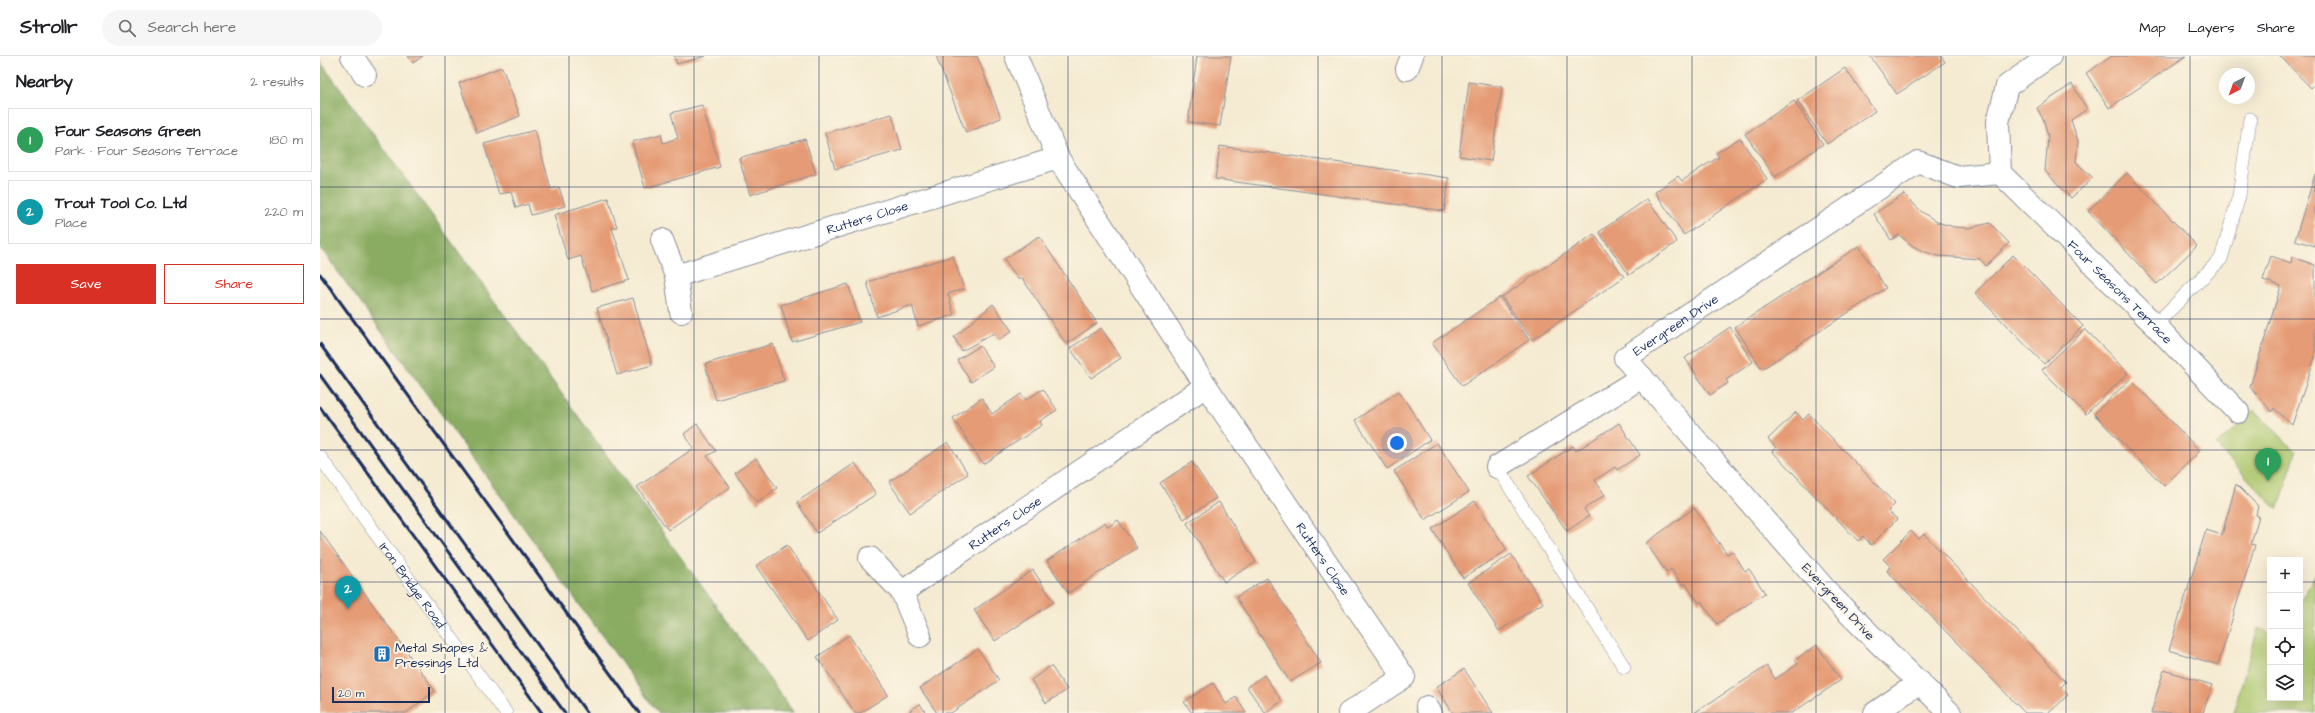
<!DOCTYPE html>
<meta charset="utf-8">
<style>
:root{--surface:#fff;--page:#f6f6f6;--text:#202124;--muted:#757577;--line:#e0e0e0;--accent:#d93025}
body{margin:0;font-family:"Architects Daughter",sans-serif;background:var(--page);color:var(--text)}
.controls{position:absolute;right:12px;bottom:12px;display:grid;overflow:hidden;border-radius:0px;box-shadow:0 4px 16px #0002}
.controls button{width:36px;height:36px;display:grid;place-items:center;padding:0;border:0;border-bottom:1px solid var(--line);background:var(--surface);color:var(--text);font:20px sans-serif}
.compass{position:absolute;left:1899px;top:12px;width:36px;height:36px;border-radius:50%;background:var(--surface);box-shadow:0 4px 16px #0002;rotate:221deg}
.scale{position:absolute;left:12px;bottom:10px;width:98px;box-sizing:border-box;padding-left:4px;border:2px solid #1b2f5e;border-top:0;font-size:11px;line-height:14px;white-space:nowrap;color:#1b2f5e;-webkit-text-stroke:3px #fcf5e5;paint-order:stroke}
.you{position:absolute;left:1077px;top:387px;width:14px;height:14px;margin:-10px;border:3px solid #fff;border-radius:50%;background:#1a73e8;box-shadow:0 0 0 6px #1a73e833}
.badge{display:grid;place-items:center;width:26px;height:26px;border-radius:50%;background:var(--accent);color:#fff;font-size:13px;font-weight:700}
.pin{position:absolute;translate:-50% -33px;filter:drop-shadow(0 1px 2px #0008)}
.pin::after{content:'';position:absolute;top:21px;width:14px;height:12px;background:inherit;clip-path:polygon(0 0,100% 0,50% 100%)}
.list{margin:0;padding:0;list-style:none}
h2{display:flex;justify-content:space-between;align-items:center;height:52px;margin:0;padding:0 16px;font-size:17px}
h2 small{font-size:13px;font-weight:400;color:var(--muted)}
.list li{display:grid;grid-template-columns:26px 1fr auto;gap:12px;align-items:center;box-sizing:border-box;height:64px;margin:0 8px 8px;padding:0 8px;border:1px solid var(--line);border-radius:0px}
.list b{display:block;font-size:15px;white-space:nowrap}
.list p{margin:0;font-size:13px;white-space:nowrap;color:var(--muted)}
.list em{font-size:13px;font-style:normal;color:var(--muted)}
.actions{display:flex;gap:8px;padding:12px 16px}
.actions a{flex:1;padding:9px 0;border:1px solid var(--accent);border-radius:0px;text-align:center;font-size:14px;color:var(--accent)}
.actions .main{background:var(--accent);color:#fff}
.icon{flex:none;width:22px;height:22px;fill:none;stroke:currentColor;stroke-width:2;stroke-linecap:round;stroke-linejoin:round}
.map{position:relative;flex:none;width:1995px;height:657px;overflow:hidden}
header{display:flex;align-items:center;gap:24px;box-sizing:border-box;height:56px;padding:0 20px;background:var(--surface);border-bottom:1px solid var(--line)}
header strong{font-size:19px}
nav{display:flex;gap:22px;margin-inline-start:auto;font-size:14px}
.search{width:280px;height:36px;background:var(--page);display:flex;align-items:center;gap:10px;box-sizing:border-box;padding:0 14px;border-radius:22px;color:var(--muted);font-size:15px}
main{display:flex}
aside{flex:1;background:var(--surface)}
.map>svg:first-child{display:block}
</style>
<header>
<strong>Strollr</strong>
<div class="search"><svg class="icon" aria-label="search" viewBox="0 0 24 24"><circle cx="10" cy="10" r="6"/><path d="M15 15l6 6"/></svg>Search here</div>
<nav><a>Map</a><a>Layers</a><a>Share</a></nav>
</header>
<main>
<aside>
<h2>Nearby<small>2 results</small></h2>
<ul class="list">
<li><span class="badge" style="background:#2e9e5b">1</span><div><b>Four Seasons Green</b><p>Park · Four Seasons Terrace</p></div><em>180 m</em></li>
<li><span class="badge" style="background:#0f9aa8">2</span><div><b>Trout Tool Co. Ltd</b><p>Place</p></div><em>220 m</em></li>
</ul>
<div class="actions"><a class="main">Save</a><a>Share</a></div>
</aside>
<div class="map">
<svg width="1995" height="657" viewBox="0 0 1995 657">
<rect width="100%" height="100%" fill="#fcf5e5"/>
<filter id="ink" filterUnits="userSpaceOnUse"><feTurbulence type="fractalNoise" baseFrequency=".025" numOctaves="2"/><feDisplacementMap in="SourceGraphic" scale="8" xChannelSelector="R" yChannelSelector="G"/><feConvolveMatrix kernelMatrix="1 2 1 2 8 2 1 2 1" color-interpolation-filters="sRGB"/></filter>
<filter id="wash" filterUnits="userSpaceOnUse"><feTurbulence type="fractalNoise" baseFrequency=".012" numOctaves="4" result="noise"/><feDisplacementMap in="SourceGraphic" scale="16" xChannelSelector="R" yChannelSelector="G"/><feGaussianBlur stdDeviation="0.9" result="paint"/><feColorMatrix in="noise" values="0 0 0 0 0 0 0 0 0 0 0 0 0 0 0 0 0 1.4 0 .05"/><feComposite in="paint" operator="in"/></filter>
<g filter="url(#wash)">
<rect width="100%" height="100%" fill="#f5ebd2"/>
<path fill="#adc86f" stroke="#647c66" d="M1935,354L1976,396L1958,454L1896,390Z
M1995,519V657H1913L1938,572L1950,577V642H1980V545Z"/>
<path fill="#8aac62" stroke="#526e60" d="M0,5L37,56L474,657H338L0,191Z"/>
<g id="blocks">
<path fill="#e59b74" d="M88,0H103L93,7Z
M354,0H386L357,8Z
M616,0H657L681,62L646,77Z
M877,0H911L900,70L868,66Z
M1550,0H1621L1625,6L1577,38Z
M1792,0H1866L1789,52L1766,17Z
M1960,0H1995V28L1991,32Z
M182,11L200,60L157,77L139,27Z
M1525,12L1555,55L1507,88L1477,45Z
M1149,26L1182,31L1171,105L1139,100Z
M1752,28L1767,53L1751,64L1758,85L1756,106L1773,122L1751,142L1725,115L1728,81L1724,65L1717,52Z
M1474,45L1503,88L1455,121L1425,78Z
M382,49L400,111L325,132L312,86L341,78L343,87L358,82L351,57Z
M572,58L582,94L515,113L505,77Z
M215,74L231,133L239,131L245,150L211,159L208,148L196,152L191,136L179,138L164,88Z
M1420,82L1447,123L1364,179L1335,136L1358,120L1362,125L1381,112L1399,101L1396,97Z
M485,83L496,118L430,139L419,102Z
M900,90L1129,122L1124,155L895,123Z
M1807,117L1877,190L1837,228L1768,155Z
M1995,118V190L1975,184Z
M1584,138L1602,156L1617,166L1634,171L1649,172L1670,167L1689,187L1666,210L1660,203L1619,200L1605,196L1593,190L1579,179L1571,184L1554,158Z
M288,142L297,171L292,172L309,224L272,235L261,200L248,204L234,159Z
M1327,143L1357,186L1309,219L1279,176Z
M1274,178L1304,221L1212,284L1182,241Z
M719,180L777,267L746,288L702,222L699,224L684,203Z
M1539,190L1566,232L1442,313L1415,271Z
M1693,199L1763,270L1724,308L1655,237Z
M633,200L644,233L628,238L634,259L598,270L592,249L557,261L547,226Z
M1951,200L1971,207L1972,201L1995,209V301L1972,369L1954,352L1952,356L1930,331L1961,230L1943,224Z
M528,228L540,266L472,286L461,249Z
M1180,241L1209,284L1142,330L1112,287Z
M313,242L332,309L297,319L277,252Z
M673,248L692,275L679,284L674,277L642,295L634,281Z
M1410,271L1433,306L1406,324L1408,327L1390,339L1365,302Z
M781,272L801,302L771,322L750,292Z
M1765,273L1808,317L1766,358L1722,314Z
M453,288L464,325L396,344L385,308Z
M660,290L674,311L651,326L637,304Z
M1810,323L1880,395L1844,430L1774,358Z
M723,333L737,354L720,365L722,369L663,408L633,362L662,342L672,358L701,338L706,344Z
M1079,335L1110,384L1067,413L1035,364Z
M1476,356L1483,364L1489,358L1575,448L1568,455L1577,463L1551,489L1543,480L1538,485L1452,395L1456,392L1448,383Z
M1299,367L1320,399L1297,414L1295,411L1275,424L1285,439L1264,453L1269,460L1247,475L1208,420L1253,390L1256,395Z
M377,368L396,395L387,400L410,431L348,474L317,431L374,392L364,378Z
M628,386L648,418L590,457L569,426Z
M1117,387L1149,436L1105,464L1074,415Z
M436,402L457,432L437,447L415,417Z
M872,406L896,442L864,463L840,427Z
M535,407L556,438L497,477L477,446Z
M1916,428L1938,450L1936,459L1939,460L1931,488L1935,489L1898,609L1849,594L1886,474L1902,479Z
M1155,445L1187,494L1143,522L1112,473Z
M899,446L936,506L904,526L867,467Z
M1374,452L1407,498L1412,495L1425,515L1429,513L1445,537L1397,568L1381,545L1379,547L1365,527L1363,529L1351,513L1347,517L1326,487Z
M798,464L817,492L748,537L727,505L785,466L788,471Z
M0,475L115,635L86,657H0Z
M1591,475L1599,483L1604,478L1746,626L1741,631L1748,639L1729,657H1705L1567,515L1570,510L1563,503Z
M467,489L518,564L488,585L436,510Z
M1191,498L1223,547L1179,575L1148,527Z
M713,514L734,546L675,585L654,554Z
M947,522L1001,607L970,626L916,541Z
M529,579L568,639L540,657H535L497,601Z
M1497,589L1521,624L1472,657H1374L1447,610L1455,623L1478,608L1475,604Z
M658,593L679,624L631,657H617L600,632Z
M731,610L747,634L726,647L711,624Z
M1144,613L1173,657H1133L1116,631Z
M1844,614L1892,629L1883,657H1831Z
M944,619L962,645L945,657L927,631Z
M893,627L906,648L916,641L926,657H872L864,646Z
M600,648L606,657H587Z"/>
</g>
</g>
<g filter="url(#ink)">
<use href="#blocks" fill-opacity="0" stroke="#888d98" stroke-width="1"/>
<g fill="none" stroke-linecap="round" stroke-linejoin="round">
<g stroke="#888d98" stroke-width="14">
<g id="lane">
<path d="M1835,269L1901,203L1919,140L1930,63"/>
<path id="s1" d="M0,401L186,657"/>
<path d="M1177,411L1304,611"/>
</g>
</g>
<g stroke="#888d98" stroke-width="24">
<g id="street">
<path d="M32,0L45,19"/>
<path id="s2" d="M696,0L738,102L886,330L1084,621L1029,657"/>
<path d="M1087,13L1092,0"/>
<path id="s3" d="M1680,117L1835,269L1918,356"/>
<path d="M342,184L356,220L361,256"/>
<path id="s4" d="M356,220L738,102"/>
<path d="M1177,411L1322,321"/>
<path d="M550,502L582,536L600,580"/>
<path id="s5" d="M582,536L886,330"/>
<path d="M1107,651L1111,657"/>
<path d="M1555,657L1600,626"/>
<path id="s6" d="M1630,657L1511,540L1305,302L1598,106L1638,121L1680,117L1678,66L1687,30L1730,0"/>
</g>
</g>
<use href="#lane" stroke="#fff" stroke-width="13"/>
<use href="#street" stroke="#fff" stroke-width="22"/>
<path stroke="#1b2f5e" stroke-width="3" d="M0,218L319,657
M0,288L267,657
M0,319L245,657
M0,351L222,657"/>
</g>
</g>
<path fill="none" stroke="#1b2f5e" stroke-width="1" stroke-opacity="0.55" d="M125,0V657M249,0V657M374,0V657M499,0V657M623,0V657M748,0V657M873,0V657M998,0V657M1122,0V657M1247,0V657M1372,0V657M1496,0V657M1621,0V657M1746,0V657M1870,0V657M0,131H1995M0,263H1995M0,394H1995M0,526H1950M1980,526H1995"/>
<defs>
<g id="building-square" transform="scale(0.9)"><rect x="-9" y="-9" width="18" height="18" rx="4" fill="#1f6fb2" stroke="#fcf5e5"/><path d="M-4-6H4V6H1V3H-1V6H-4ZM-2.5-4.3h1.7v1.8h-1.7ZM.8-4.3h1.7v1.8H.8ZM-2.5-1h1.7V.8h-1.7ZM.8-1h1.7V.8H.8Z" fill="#fff"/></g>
</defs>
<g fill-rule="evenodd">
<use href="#building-square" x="62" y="598"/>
</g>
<g text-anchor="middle" stroke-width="4" stroke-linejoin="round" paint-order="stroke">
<g font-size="13" fill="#1b2f5e" stroke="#fcf5e5">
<text dy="5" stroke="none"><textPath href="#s4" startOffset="200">Rutters Close</textPath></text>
<text dy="5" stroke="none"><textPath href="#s3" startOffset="169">Four Seasons Terrace</textPath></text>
<text dy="5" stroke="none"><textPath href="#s6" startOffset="542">Evergreen Drive</textPath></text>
<text dy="5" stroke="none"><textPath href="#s5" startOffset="124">Rutters Close</textPath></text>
<text dy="5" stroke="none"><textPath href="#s2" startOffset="591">Rutters Close</textPath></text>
<text dy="5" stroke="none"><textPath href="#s1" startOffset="158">Iron Bridge Road</textPath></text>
<text transform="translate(1519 545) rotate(47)" y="5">Evergreen Drive</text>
</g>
<g font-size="13" fill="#1b2f5e" stroke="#fcf5e5" text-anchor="start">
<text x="75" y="596">Metal Shapes &amp;<tspan x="75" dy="15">Pressings Ltd</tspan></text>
</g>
</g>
</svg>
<div class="controls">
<button>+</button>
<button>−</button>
<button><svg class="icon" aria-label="locate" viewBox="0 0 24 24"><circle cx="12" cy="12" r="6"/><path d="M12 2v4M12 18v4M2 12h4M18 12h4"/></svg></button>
<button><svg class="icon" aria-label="layers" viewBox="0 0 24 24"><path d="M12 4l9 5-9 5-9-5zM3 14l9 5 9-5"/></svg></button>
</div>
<svg class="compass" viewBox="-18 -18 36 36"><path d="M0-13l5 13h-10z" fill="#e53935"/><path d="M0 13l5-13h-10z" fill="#757577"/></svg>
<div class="scale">20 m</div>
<div class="you"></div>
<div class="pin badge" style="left:1948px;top:425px;background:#2e9e5b">1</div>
<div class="pin badge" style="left:28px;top:553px;background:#0f9aa8">2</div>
</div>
</main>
